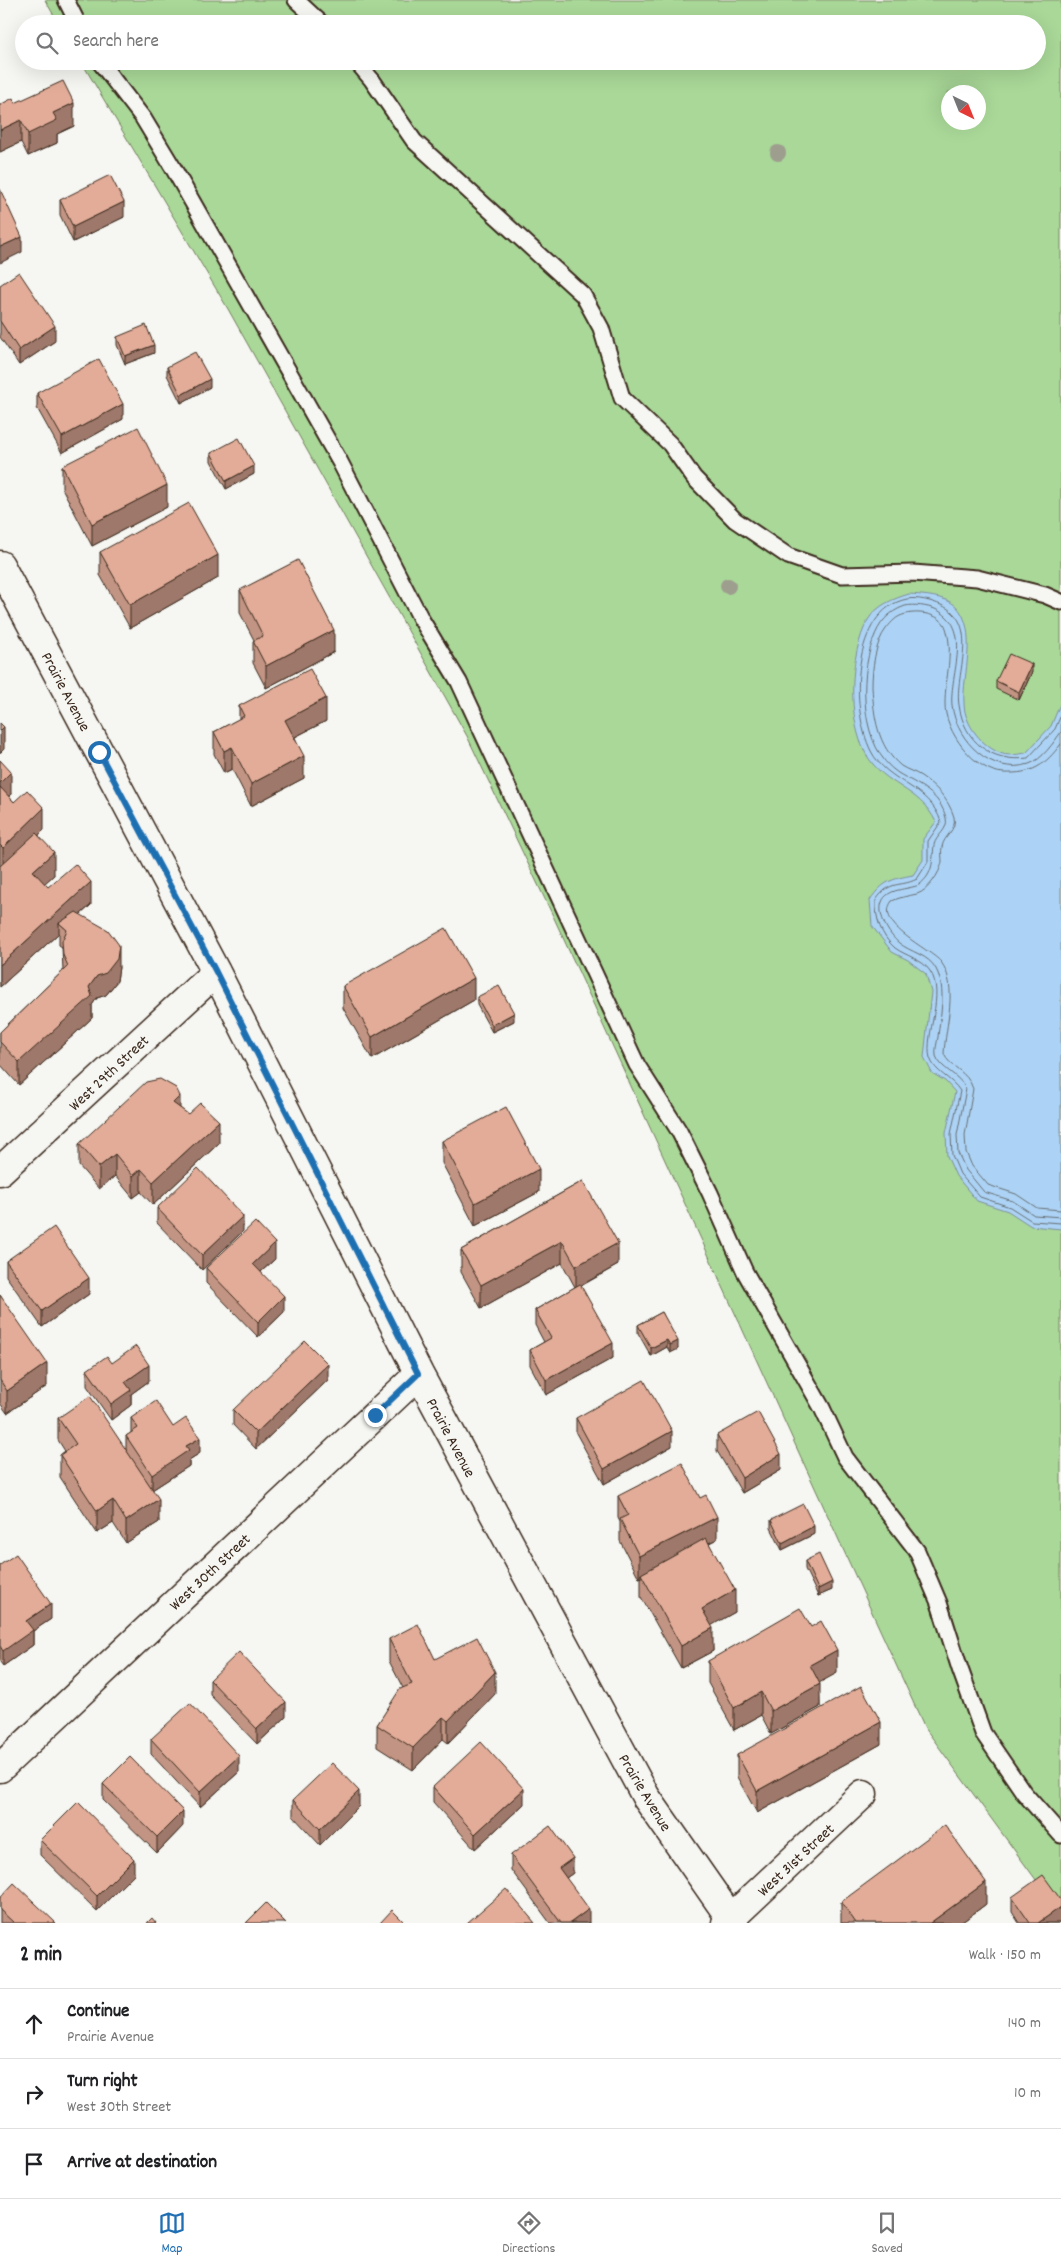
<!DOCTYPE html>
<meta charset="utf-8">
<style>
:root{--surface:#fff;--page:#f2f2f2;--text:#202124;--muted:#757577;--line:#e0e0e0;--accent:#1f6fb2}
body{margin:0;font-family:Dekko,sans-serif;background:var(--page);color:var(--text)}
.compass{position:absolute;left:941px;top:85px;width:45px;height:45px;border-radius:50%;background:var(--surface);box-shadow:0 5px 20px #0002;rotate:137deg}
.stop{position:absolute;width:15px;height:15px;margin:-11px;border:4px solid #1f6fb2;border-radius:50%;background:#fff}
.stop.end{background:#1f6fb2;border-color:#fff;box-shadow:0 1px 5px #0008}
.list{margin:0;padding:0;list-style:none}
h2{display:flex;justify-content:space-between;align-items:center;height:65px;margin:0;padding:0 20px;font-size:21px}
h2 small{font-size:16px;font-weight:400;color:var(--muted)}
.list li{display:grid;grid-template-columns:32px 1fr auto;gap:15px;align-items:center;box-sizing:border-box;height:70px;padding:0 20px;border-top:1px solid var(--line)}
.list b{display:block;font-size:19px;white-space:nowrap}
.list p{margin:0;font-size:16px;white-space:nowrap;color:var(--muted)}
.list em{font-size:16px;font-style:normal;color:var(--muted)}
.icon{flex:none;width:28px;height:28px;fill:none;stroke:currentColor;stroke-width:2;stroke-linecap:round;stroke-linejoin:round}
.map{position:relative;flex:none;width:1061px;height:1923px;overflow:hidden}
.search{position:absolute;background:var(--surface);box-shadow:0 5px 20px #0002;left:15px;right:15px;top:15px;height:55px;display:flex;align-items:center;gap:12px;box-sizing:border-box;padding:0 18px;border-radius:28px;color:var(--muted);font-size:19px}
.sheet{height:275px;background:var(--surface)}
nav{display:flex;justify-content:space-around;align-items:center;box-sizing:border-box;height:70px;border-top:1px solid var(--line);background:var(--surface);font-size:14px;color:var(--muted)}
nav a{display:grid;justify-items:center;gap:2px}
nav .on{color:var(--accent)}
.map>svg:first-child{display:block}
</style>
<div class="map">
<svg width="1061" height="1923" viewBox="0 0 1061 1923">
<rect width="100%" height="100%" fill="#f6f6f2"/>
<filter id="ink" filterUnits="userSpaceOnUse"><feTurbulence type="fractalNoise" baseFrequency=".02" numOctaves="2"/><feDisplacementMap in="SourceGraphic" scale="10" xChannelSelector="R" yChannelSelector="G"/><feConvolveMatrix kernelMatrix="1 2 1 2 8 2 1 2 1" color-interpolation-filters="sRGB"/></filter>
<g filter="url(#ink)">
<path fill="#a9d898" stroke="#72815b" fill-rule="evenodd" d="M45,0H1061V1914L925,1728L554,918L467,736L228,309L81,61H1037V24H59ZM948,92H978V122H948Z"/>
<path fill="#acd3f5" stroke="#7f8f9f" d="M909,594C923,595 945,596 956,606C979,630 962,675 964,703C964,724 983,748 1003,754C1010,756 1019,754 1026,753L1051,726L1061,702V1229L1031,1226L1008,1211L977,1201L956,1176L947,1156L946,1133L955,1092L945,1081L932,1073L924,1057L931,992L926,974L908,960L892,952L872,926L870,900C883,881 892,879 913,875L923,860V839L936,822C919,787 885,787 866,754C847,720 849,654 868,620C877,605 893,599 909,594Z"/>
<g fill="none" stroke-linecap="round" stroke-linejoin="round">
<path stroke="#686e74" stroke-width="1" d="M1061,715L1055,729L1028,758C992,763 964,742 959,705C954,674 982,623 941,605C932,601 917,597 907,599C851,610 850,709 871,751C887,783 930,786 941,822L928,841V862L917,879C899,888 891,879 876,900C875,918 881,936 895,948C906,956 922,959 930,971C946,994 924,1035 930,1058C935,1073 951,1077 960,1091L951,1134L952,1155L960,1174L980,1197L1010,1207L1032,1221L1061,1223
M1061,732C1054,742 1042,760 1029,764C992,776 956,741 952,705C949,674 975,627 935,609C927,606 914,604 905,606C888,612 879,623 873,640C859,678 860,748 898,773C918,785 940,793 946,818C949,830 936,835 934,845C932,862 934,873 919,885C907,890 887,888 882,902C877,915 889,935 899,943C910,952 929,955 936,969C947,990 940,1015 938,1037C937,1043 935,1050 936,1056C940,1069 959,1074 966,1089L957,1135L958,1153L966,1170L984,1192L1013,1201L1034,1215L1061,1217
M1061,744C1044,766 1033,774 1004,773C975,772 944,731 945,703C945,678 954,653 946,628C941,612 913,610 900,616C895,618 889,625 886,629C875,643 872,669 872,687C874,716 877,746 901,766C907,770 915,772 921,776C936,786 949,800 954,817C957,831 944,835 942,847C941,852 942,857 942,862C940,873 928,891 917,894C908,896 900,897 892,901C874,925 929,948 941,962C959,986 945,1027 944,1054C949,1067 968,1071 973,1089L965,1135L966,1152L972,1166L988,1185L1016,1194L1037,1208L1061,1210"/>
<g stroke="#3b2a1e" stroke-width="19">
<path id="lane" d="M66,0L78,24
M296,0L322,24
M99,61L143,118L172,166L340,462L421,619L459,682L637,1065L679,1131L710,1193L745,1272L822,1408L845,1457L917,1551L939,1603L960,1669L983,1733L1024,1793L1061,1835
M356,61L372,80L414,141L583,295L601,328L622,398L670,444L694,478L735,520L788,556L842,575L913,573L977,578L1045,595L1061,602"/>
</g>
<g stroke="#3b2a1e" stroke-width="31">
<path id="street" d="M0,565L216,972L419,1374L646,1797L734,1923
M0,1171L216,972
M0,1768L419,1374
M726,1923L863,1794"/>
</g>
<use href="#lane" stroke="#f6f6f2" stroke-width="15"/>
<use href="#street" stroke="#f6f6f2" stroke-width="28"/>
</g>
<g fill="#9e9e8e">
<circle cx="778" cy="153" r="8"/>
<circle cx="728" cy="586" r="8"/>
</g>
<path fill="#c29483" stroke="#3b2a1e" d="M15,103L74,126L57,134V143L28,156L21,142L0,152V105Z
M60,200L124,217L73,242L60,215Z
M0,285L55,341L19,365L0,337Z
M117,337L154,353L125,364L117,345Z
M167,367L210,387L181,403L167,375Z
M37,393L123,419L62,453L37,408Z
M211,453L254,474L226,489L211,461Z
M62,466L167,507L92,546L62,488Z
M100,552L218,578L130,628L100,575Z
M240,590L334,652L266,688L253,663V641L254,640L240,613Z
M1032,672L1019,700L996,689V681Z
M239,706L326,721L295,737L304,778L251,806L232,769L224,773L214,754V732L239,719Z
M0,760L11,794L9,797L44,830L39,835L54,875L44,883L48,887L91,905L80,915L119,967L117,981L106,995L97,998L92,1005V1018L19,1085L0,1064V1032L63,971L62,947L59,945V933L0,987Z
M343,986L474,1000L372,1059L343,1008Z
M477,997L514,1021L492,1032L477,1005Z
M180,1108L219,1143L153,1205L141,1192L133,1198L115,1176L99,1189L79,1166V1144Z
M442,1141L539,1192L475,1226L442,1163Z
M583,1181L618,1265L581,1286L613,1358L546,1395L530,1365V1350L544,1342L535,1325V1310L575,1287L562,1263L481,1308L461,1272V1250Z
M157,1208L243,1231L202,1270L157,1223Z
M275,1259L261,1272L284,1312L258,1337L206,1283V1268Z
M6,1261L89,1294L42,1327L6,1276Z
M0,1295L47,1386L7,1413L0,1403Z
M662,1312L678,1349L670,1353L667,1347L651,1356L638,1333V1325Z
M112,1363L149,1381L131,1394V1405L111,1420L87,1386V1370Z
M328,1380L256,1449L233,1425V1410Z
M58,1418L126,1450V1436L131,1433V1418L173,1427L200,1453L189,1460V1466L152,1490L159,1522L126,1543L113,1523L97,1533L60,1477V1455L65,1451L58,1440Z
M576,1418L672,1446L604,1484L576,1433Z
M717,1435L781,1470L742,1493L717,1451Z
M618,1496L717,1539L709,1543L735,1612L711,1625L713,1651L681,1668L641,1597V1577L639,1578L620,1541V1522L618,1518Z
M771,1520L814,1534L782,1550L771,1528Z
M805,1561L832,1590L818,1596L805,1569Z
M0,1565L51,1619L33,1631V1645L3,1666L0,1662Z
M389,1639L435,1659L495,1694L448,1743L443,1739L413,1770L377,1747V1725L403,1688L389,1661Z
M708,1661L837,1673L819,1682L820,1707L771,1734L761,1715L734,1730L708,1683Z
M210,1680L286,1717L257,1744L210,1695Z
M151,1739L239,1772L200,1807L151,1754Z
M881,1744L757,1813L737,1777V1755Z
M103,1784L183,1826L157,1853L103,1800Z
M433,1787L524,1804L475,1849L433,1802Z
M293,1800L359,1806L320,1845L293,1816Z
M40,1840L134,1874L97,1911L40,1855Z
M511,1855L573,1873L566,1878L589,1923H550L511,1870Z
M1012,1897L1060,1923H1019L1012,1912Z
M0,1898L56,1923H0Z
M841,1902L986,1904L961,1923H841Z"/>
<path fill="#9e786a" stroke="#3b2a1e" d="M74,103V126L57,134V143L28,156V134L53,113Z
M21,120V142L0,152V130Z
M124,202V217L73,242V227Z
M22,237V252L0,263V247Z
M55,326V341L19,365V350Z
M154,345V353L125,364V356Z
M210,379V387L181,403V395Z
M123,404V419L62,453V437Z
M254,466V474L226,489V481Z
M167,485V507L92,546V524Z
M218,555V578L130,628V605Z
M334,630V652L266,688V666Z
M1032,664V672L1019,700V692Z
M326,698V721L285,742V720Z
M4,727V749L0,753V731Z
M232,747V769L224,773V751Z
M304,756V778L251,806V784Z
M11,772V794L0,805V783Z
M44,808V830L3,870V848Z
M54,852V875L33,894V871Z
M91,882V905L65,928L59,923V933L0,987V965Z
M119,945V967L117,981L106,995L97,998L92,1005V1018L19,1085V1062L89,987Z
M474,978V1000L372,1059V1037Z
M514,1013V1021L492,1032V1025Z
M180,1096V1118L173,1103Z
M219,1121V1143L153,1205V1182Z
M115,1154V1176L99,1189V1167Z
M141,1169V1192L133,1198V1176Z
M539,1169V1192L475,1226V1203Z
M243,1216V1231L202,1270V1255Z
M562,1241V1263L481,1308V1285Z
M275,1243V1259L253,1279V1264Z
M618,1243V1265L576,1288V1266Z
M89,1278V1294L42,1327V1311Z
M284,1296V1312L258,1337V1322Z
M667,1340V1347L651,1356V1348Z
M678,1341V1349L670,1353V1345Z
M613,1343V1358L546,1395V1380Z
M47,1363V1386L7,1413V1391Z
M328,1364V1380L256,1449V1433Z
M149,1365V1381L131,1394V1405L111,1420V1404L125,1382Z
M672,1431V1446L604,1484V1469Z
M200,1438V1453L189,1460V1466L152,1490V1475L186,1446Z
M781,1454V1470L742,1493V1478Z
M159,1499V1522L126,1543V1521Z
M113,1500V1523L97,1533V1511Z
M717,1517V1539L642,1576L641,1574V1577L639,1578V1556Z
M814,1526V1534L782,1550V1543Z
M832,1582V1590L818,1596V1589Z
M735,1590V1612L702,1631V1609Z
M51,1604V1619L33,1631V1645L3,1666V1651L26,1621Z
M713,1628V1651L681,1668V1646Z
M837,1650V1673L810,1688V1665Z
M495,1672V1694L448,1743V1721Z
M820,1684V1707L771,1734V1711Z
M761,1692V1715L734,1730V1708Z
M286,1702V1717L257,1744V1729Z
M443,1717V1739L413,1770V1748Z
M881,1722V1744L757,1813V1791Z
M239,1756V1772L200,1807V1792Z
M524,1789V1804L475,1849V1834Z
M359,1791V1806L320,1845V1829Z
M183,1811V1826L157,1853V1837Z
M573,1858V1873L559,1883V1868Z
M134,1859V1874L97,1911V1896Z
M986,1882V1904L961,1923H930Z
M1061,1907V1922L1060,1923H1038Z
M589,1909V1923H570Z"/>
<path fill="#e2ac98" stroke="#3b2a1e" d="M63,81L74,103L53,113L57,120L28,134L21,120L0,130V105L13,98L15,103Z
M110,175L124,202L73,227L60,200Z
M0,189L22,237L0,247Z
M19,272L55,326L19,350L0,321V285Z
M146,325L154,345L125,356L117,337Z
M195,352L210,379L181,395L167,367Z
M99,359L123,404L62,437L37,393Z
M138,427L167,485L92,524L62,466Z
M239,438L254,466L226,481L211,453Z
M189,503L218,555L130,605L100,552Z
M298,560L334,630L266,666L253,641L263,636L240,590Z
M1009,654L1032,664L1019,692L996,681Z
M310,669L326,698L285,720L304,756L251,784L232,747L224,751L214,732L244,716L239,706Z
M0,723L4,727L0,731Z
M0,760L11,772L0,783Z
M0,787L14,802L27,790L44,808L3,848L0,845Z
M36,833L54,852L33,871L48,887L75,864L91,882L0,965V866Z
M76,912L108,930L119,945L117,959L106,973L97,976L89,987L92,996L19,1062L0,1042V1032L68,966L63,955L62,941L67,930L59,923Z
M446,928L474,978L372,1037L343,986Z
M499,986L514,1013L492,1025L477,997Z
M160,1079L176,1088L180,1096L173,1103L188,1114L200,1103L219,1121L153,1182L141,1169L133,1176L115,1154L99,1167L79,1144L146,1082Z
M506,1107L539,1169L475,1203L442,1141Z
M198,1168L243,1216L202,1255L157,1208Z
M583,1181L618,1243L576,1266L562,1241L481,1285L461,1250Z
M255,1222L275,1243L253,1264L284,1296L258,1322L206,1268Z
M54,1227L89,1278L42,1311L6,1261Z
M580,1284L613,1343L546,1380L530,1350L551,1338L535,1310Z
M0,1295L47,1363L7,1391L0,1380Z
M662,1312L678,1341L670,1345L667,1340L651,1348L638,1325Z
M305,1341L328,1364L256,1433L233,1410Z
M136,1346L149,1365L125,1382L131,1390L111,1404L87,1370L107,1356L112,1363Z
M644,1380L672,1431L604,1469L576,1418Z
M90,1396L159,1499L126,1521L113,1500L97,1511L60,1455L76,1444L58,1418Z
M156,1401L173,1427L186,1418L200,1438L186,1446L189,1450L152,1475L126,1436L138,1428L131,1418Z
M758,1412L781,1454L742,1478L717,1435Z
M682,1463L700,1498L706,1495L717,1517L639,1556L620,1519L628,1515L618,1496Z
M803,1504L814,1526L782,1543L771,1520Z
M706,1538L735,1590L702,1609L713,1628L681,1646L641,1574Z
M16,1554L51,1604L26,1621L33,1630L3,1651L0,1646V1565Z
M819,1554L832,1582L818,1589L805,1561Z
M800,1608L811,1627L821,1621L837,1650L810,1665L820,1684L771,1711L761,1692L734,1708L708,1661Z
M418,1624L435,1659L477,1637L495,1672L448,1721L443,1717L413,1748L377,1725L400,1689L412,1684L389,1639Z
M239,1652L286,1702L257,1729L210,1680Z
M861,1686L881,1722L757,1791L737,1755Z
M190,1703L239,1756L200,1792L151,1739Z
M481,1742L524,1789L475,1834L433,1787Z
M130,1757L183,1811L157,1837L103,1784Z
M332,1763L359,1791L320,1829L293,1800Z
M78,1802L134,1859L97,1896L40,1840Z
M945,1825L986,1882L930,1923H856L841,1902Z
M550,1826L573,1858L559,1868L589,1909L570,1923H561L511,1855Z
M1043,1875L1061,1900V1907L1038,1923H1030L1012,1897Z
M14,1883L56,1923H14L0,1910V1898Z
M506,1889L535,1923H467Z
M266,1903L286,1923H246Z
M392,1910L405,1923H380Z
M152,1918L156,1923H147Z"/>
</g>
<g fill="none" stroke-linecap="round" stroke-linejoin="round" filter="url(#ink)">
<path stroke="#1f6fb2" stroke-width="6" d="M99,752L216,972L418,1374L375,1415"/>
</g>
<g text-anchor="middle" stroke-width="4" stroke-linejoin="round" paint-order="stroke">
<g font-size="16" fill="#3b2a1e" stroke="#f6f6f2">
<text transform="translate(67 691) rotate(62)" y="6">Prairie Avenue</text>
<text transform="translate(108 1072) rotate(-43)" y="6">West 29th Street</text>
<text transform="translate(452 1437) rotate(62)" y="6">Prairie Avenue</text>
<text transform="translate(209 1571) rotate(-43)" y="6">West 30th Street</text>
<text transform="translate(646 1792) rotate(59)" y="6">Prairie Avenue</text>
<text transform="translate(795 1859) rotate(-43)" y="6">West 31st Street</text>
</g>
</g>
</svg>
<svg class="compass" viewBox="-18 -18 36 36"><path d="M0-13l5 13h-10z" fill="#e53935"/><path d="M0 13l5-13h-10z" fill="#757577"/></svg>
<div class="stop" style="left:99px;top:752px"></div>
<div class="stop end" style="left:375px;top:1415px"></div>
<div class="search"><svg class="icon" aria-label="search" viewBox="0 0 24 24"><circle cx="10" cy="10" r="6"/><path d="M15 15l6 6"/></svg>Search here</div>
</div>
<section class="sheet">
<h2>2 min<small>Walk · 150 m</small></h2>
<ul class="list">
<li><svg class="icon" aria-label="ahead" viewBox="0 0 24 24"><path d="M12 20V5M6 11l6-6 6 6"/></svg><div><b>Continue</b><p>Prairie Avenue</p></div><em>140 m</em></li>
<li><svg class="icon" aria-label="right" viewBox="0 0 24 24"><path d="M7 20v-9h11M14 6l5 5-5 5"/></svg><div><b>Turn right</b><p>West 30th Street</p></div><em>10 m</em></li>
<li><svg class="icon" aria-label="arrive" viewBox="0 0 24 24"><path d="M6 21V4h12l-3 4 3 4H6"/></svg><div><b>Arrive at destination</b></div></li>
</ul>
</section>
<nav>
<a class="on"><svg class="icon" aria-label="map" viewBox="0 0 24 24"><path d="M3 6l6-2 6 2 6-2v14l-6 2-6-2-6 2zM9 4v14M15 6v14"/></svg>Map</a>
<a><svg class="icon" aria-label="directions" viewBox="0 0 24 24"><path d="M12 3l9 9-9 9-9-9zM9 14v-3h6M13 9l2 2-2 2"/></svg>Directions</a>
<a><svg class="icon" aria-label="saved" viewBox="0 0 24 24"><path d="M7 4h10v16l-5-4-5 4z"/></svg>Saved</a>
</nav>
